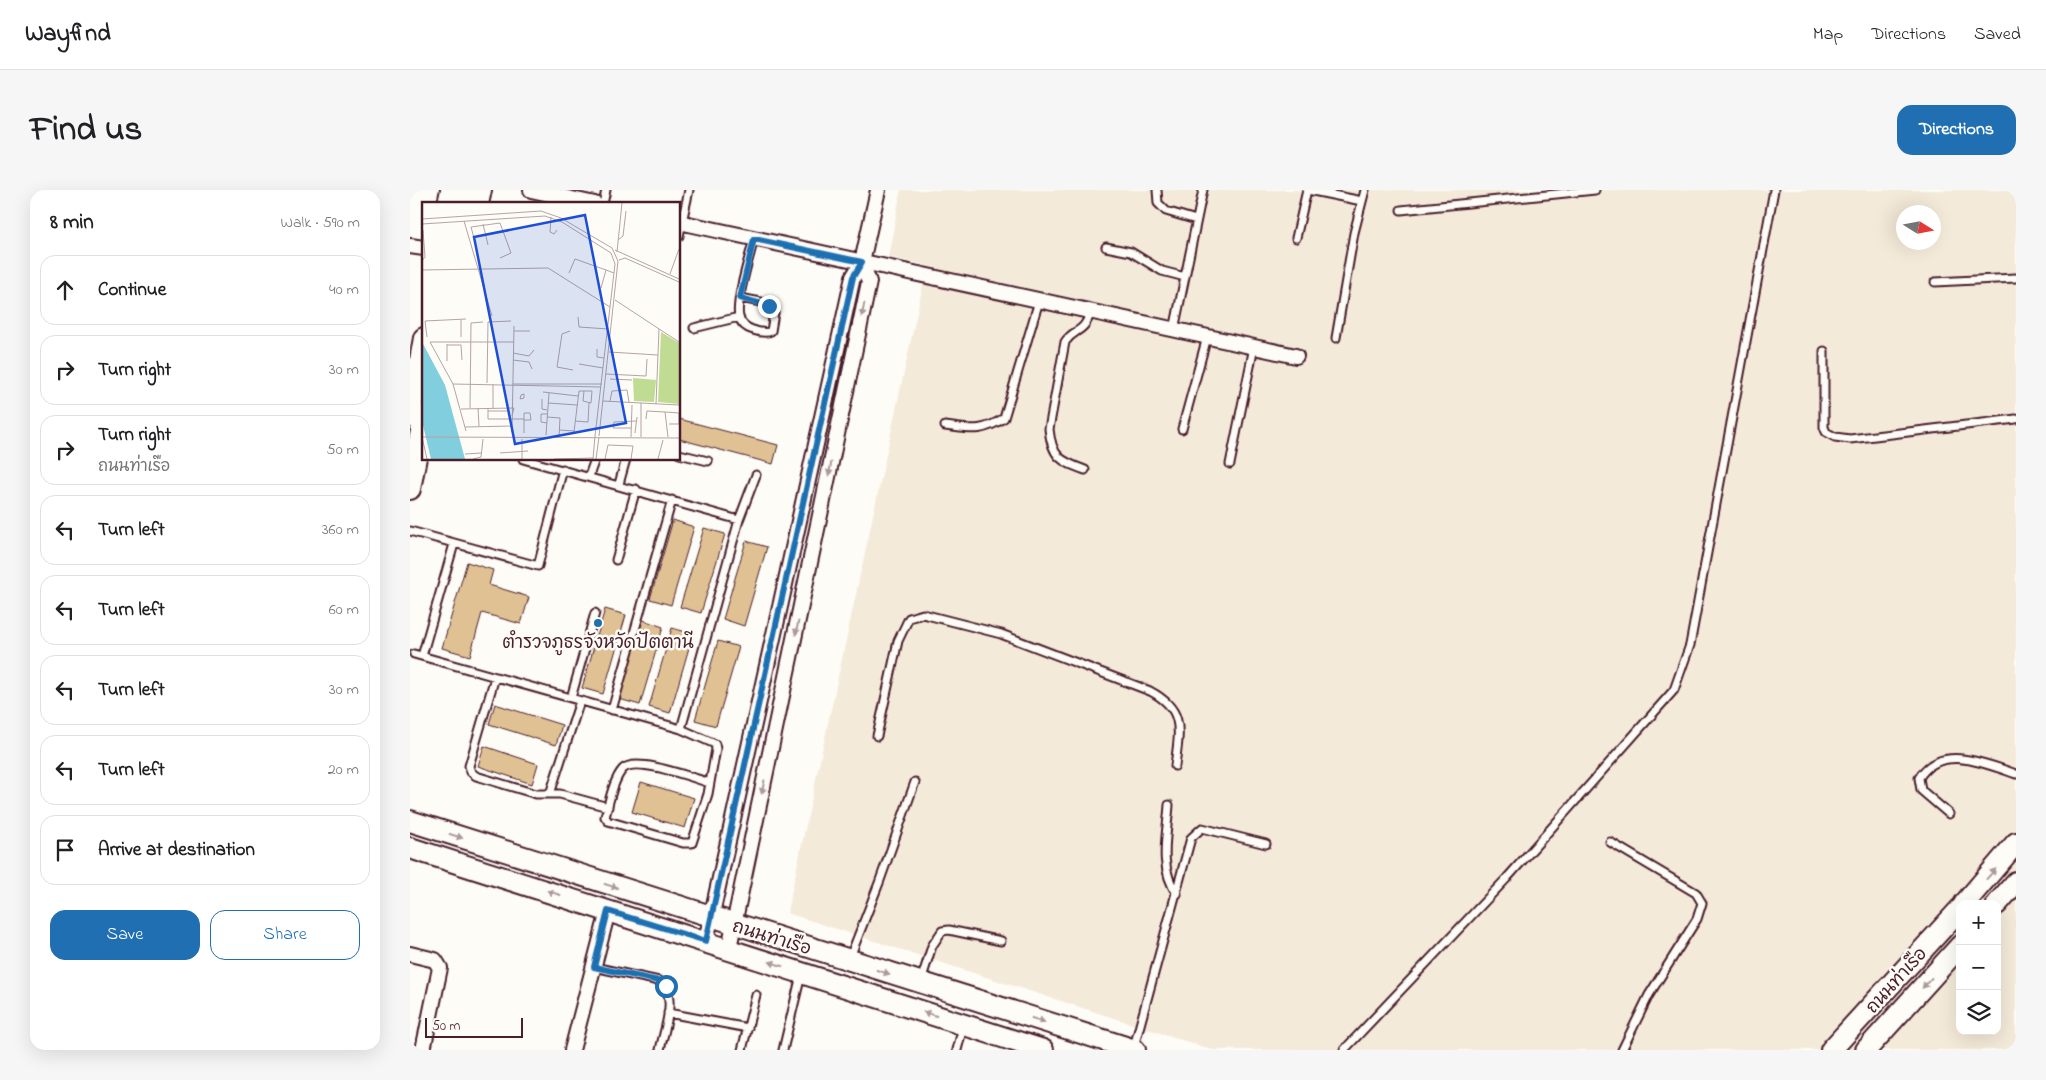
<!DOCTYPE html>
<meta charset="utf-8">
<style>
:root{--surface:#fff;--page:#f6f6f6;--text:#202124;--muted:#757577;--line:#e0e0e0;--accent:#1f6fb2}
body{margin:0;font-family:"Indie Flower","Playpen Sans Thai",sans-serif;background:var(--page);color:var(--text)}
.controls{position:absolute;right:15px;bottom:15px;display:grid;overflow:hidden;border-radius:10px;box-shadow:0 5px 20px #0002}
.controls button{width:45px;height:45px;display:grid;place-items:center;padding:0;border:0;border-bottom:1px solid var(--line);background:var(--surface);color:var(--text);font:25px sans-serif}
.compass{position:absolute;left:1486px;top:15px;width:45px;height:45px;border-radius:50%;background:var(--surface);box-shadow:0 5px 20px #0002;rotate:101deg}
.scale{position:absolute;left:15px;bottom:12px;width:98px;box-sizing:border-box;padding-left:5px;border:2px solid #4a1f2b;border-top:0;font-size:14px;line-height:18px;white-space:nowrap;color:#4a1f2b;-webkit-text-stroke:4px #fdfcf7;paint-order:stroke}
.stop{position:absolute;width:15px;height:15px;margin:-11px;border:4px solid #1f6fb2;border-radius:50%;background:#fff}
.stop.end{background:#1f6fb2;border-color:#fff;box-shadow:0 1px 5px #0008}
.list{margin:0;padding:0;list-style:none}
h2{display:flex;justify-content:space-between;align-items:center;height:65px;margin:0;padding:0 20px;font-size:21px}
h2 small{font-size:16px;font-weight:400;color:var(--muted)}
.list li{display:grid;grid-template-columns:32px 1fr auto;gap:15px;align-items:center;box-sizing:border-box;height:70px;margin:0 10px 10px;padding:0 10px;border:1px solid var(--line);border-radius:15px}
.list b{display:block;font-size:19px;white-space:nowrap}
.list p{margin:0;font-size:16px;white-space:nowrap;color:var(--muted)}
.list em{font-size:16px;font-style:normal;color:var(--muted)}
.actions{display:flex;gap:10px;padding:15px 20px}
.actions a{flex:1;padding:11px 0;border:1px solid var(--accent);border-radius:15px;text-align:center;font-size:18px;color:var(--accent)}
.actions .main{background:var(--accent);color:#fff}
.icon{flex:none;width:28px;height:28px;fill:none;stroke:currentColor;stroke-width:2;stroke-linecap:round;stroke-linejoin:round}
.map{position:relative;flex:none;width:1606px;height:860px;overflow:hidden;border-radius:15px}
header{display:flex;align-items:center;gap:30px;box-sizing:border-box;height:70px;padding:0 25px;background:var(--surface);border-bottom:1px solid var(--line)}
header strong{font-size:24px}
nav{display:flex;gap:28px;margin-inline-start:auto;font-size:18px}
.intro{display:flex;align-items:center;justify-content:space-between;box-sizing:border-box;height:120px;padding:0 30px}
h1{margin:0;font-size:35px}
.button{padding:12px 22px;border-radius:15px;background:var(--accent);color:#fff;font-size:18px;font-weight:700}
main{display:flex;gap:30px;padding:0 30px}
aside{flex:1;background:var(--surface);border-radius:15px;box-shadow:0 5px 20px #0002}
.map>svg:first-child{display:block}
</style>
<header>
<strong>Wayfind</strong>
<nav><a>Map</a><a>Directions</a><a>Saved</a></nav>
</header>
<div class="intro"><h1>Find us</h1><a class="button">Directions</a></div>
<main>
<aside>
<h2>8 min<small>Walk · 590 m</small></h2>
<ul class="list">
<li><svg class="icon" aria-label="ahead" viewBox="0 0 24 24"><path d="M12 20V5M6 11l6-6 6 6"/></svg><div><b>Continue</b></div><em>40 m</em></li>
<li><svg class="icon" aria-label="right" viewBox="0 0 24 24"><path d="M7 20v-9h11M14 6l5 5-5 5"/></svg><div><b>Turn right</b></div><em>30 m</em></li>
<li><svg class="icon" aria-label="right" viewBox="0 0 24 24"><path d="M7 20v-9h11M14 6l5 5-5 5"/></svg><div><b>Turn right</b><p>ถนนท่าเรือ</p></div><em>50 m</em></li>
<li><svg class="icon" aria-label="left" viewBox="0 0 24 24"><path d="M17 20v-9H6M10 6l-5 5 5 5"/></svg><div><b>Turn left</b></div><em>360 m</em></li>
<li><svg class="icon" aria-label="left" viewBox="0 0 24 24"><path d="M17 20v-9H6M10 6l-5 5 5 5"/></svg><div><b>Turn left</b></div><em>60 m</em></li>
<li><svg class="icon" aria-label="left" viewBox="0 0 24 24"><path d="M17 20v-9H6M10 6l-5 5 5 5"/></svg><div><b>Turn left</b></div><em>30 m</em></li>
<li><svg class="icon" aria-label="left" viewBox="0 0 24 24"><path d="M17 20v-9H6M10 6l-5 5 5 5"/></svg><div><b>Turn left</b></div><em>20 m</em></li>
<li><svg class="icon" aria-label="arrive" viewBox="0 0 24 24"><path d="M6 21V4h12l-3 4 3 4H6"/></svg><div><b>Arrive at destination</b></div></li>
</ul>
<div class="actions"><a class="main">Save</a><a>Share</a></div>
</aside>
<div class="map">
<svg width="1606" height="860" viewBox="0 0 1606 860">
<rect width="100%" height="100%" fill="#fdfcf7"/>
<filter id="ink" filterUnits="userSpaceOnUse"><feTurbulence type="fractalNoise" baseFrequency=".02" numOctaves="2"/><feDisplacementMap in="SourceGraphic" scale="10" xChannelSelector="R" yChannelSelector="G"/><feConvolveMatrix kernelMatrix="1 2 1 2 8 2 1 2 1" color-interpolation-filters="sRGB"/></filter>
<g filter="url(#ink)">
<path fill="#f4ead9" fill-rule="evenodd" d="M491,0H1606V860H803L377,723L517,76L478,67ZM1494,22H1524V52H1494ZM1550,714H1587V841H1550Z"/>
<path fill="#e0c193" stroke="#4a1f2b" d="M269,229L368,255L363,274L269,249Z
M263,330L284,337L261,415L240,409Z
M294,338L315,344L291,423L270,417Z
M336,351L357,357L334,436L313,429Z
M57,372L83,380L79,395L119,407L111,434L72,423L60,466L32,458Z
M195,419L216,425L193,504L172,498Z
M233,430L253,437L230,515L209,509Z
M262,438L283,444L260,523L239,517Z
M308,451L329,457L306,536L285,530Z
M85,514L152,535L146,555L79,534Z
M74,556L128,574L122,594L68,576Z
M231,592L284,608L275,638L222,622Z"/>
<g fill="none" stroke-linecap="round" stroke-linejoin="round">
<g stroke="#4a1f2b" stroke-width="11">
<path id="lane" d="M747,0L748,13L756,21L786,30
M898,0L952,11
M193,14L196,0
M991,20L1185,0
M269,46L279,0
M886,48L897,0
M696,57L721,62L752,81L775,87
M1525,92L1606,88
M330,108L351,112L359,116L364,123L361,141C356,144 349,142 343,140C336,138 331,133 329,127C325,112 340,65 344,49
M284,138L329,127
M764,140L793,0
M926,148L944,43L955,0
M1414,161V237L1416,242L1425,247L1440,249L1606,229
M535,236C561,239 571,243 594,228L629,111
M772,239L797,147
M269,264L298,271
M113,269L329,330
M820,274L844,157
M675,280C650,271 642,267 639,239L655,152C665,137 672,146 681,122
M179,286L185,269
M209,294L216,269
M0,341L128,376L153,279
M206,370L226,299
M4,464L271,539L305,554L306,559L298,604L282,653H273L198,631L195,627C199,613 203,590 213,579C226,566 283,588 300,593
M12,466L44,354
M85,487L59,576L61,582L66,586L126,604H150L198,617
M161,508L185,423
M202,520L262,310
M271,539L329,330L346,285
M467,546L488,451L499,428L513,424L591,444L740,501C776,520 769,541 765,576
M140,604L170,511
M759,615C757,646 748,677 767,704
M1539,624L1511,600L1509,588C1530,553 1577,574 1606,584
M1200,652L1286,703L1292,713L1287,729L1239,805L1212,860
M440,767L469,693L505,592
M184,777L249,791C269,805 254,839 250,860
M511,791L522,756L532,741L539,740L591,751
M258,823L338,838
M724,857L781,648L792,638L856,654
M332,860L346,805
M373,860L391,785
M547,860L553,837
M934,860L1097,688L1264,500L1280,455L1364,0"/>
</g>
<g stroke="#4a1f2b" stroke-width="18">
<path id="street" d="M121,0L185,14
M269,32L886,166
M0,56L14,58
M296,751L443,87L452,72L468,0
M319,758L459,92L452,72
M0,764L25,770L30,778L13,860
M162,860L198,721"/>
</g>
<g stroke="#4a1f2b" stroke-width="24">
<path id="secondary" d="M38,14L41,0
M53,14L55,0
M68,14L71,0
M0,227L14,148
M0,299L14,225
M0,631L725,860
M0,658L633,860
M1554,714L1606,653
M1587,714L1606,692
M1421,860L1550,719
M1456,860L1550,756"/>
</g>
<use href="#lane" stroke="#fdfcf7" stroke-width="7"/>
<use href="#street" stroke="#fdfcf7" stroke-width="14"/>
<use href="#secondary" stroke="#fdfcf7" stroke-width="20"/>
</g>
<defs><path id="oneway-solid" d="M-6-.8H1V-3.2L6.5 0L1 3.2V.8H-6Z" transform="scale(1.25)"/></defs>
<g fill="#ac999b">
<use href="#oneway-solid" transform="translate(453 120) rotate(101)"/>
<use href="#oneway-solid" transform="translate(420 279) rotate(102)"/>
<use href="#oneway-solid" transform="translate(387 438) rotate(102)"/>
<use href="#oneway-solid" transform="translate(353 597) rotate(102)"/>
<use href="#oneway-solid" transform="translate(46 646) rotate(18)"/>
<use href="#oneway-solid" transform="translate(1581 684) rotate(-48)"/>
<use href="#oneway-solid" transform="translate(201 696) rotate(18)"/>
<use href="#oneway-solid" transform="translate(144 703) rotate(-162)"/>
<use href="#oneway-solid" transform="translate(366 774) rotate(-162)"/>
<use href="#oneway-solid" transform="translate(473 782) rotate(17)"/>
<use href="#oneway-solid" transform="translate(1517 793) rotate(132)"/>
<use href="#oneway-solid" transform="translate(520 824) rotate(-162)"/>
<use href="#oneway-solid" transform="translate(628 830) rotate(17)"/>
</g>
</g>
<g fill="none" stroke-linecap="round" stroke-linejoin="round" filter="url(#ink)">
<path stroke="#1f6fb2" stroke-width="6" d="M256,796L249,791L184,777L198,721L296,751L443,87L452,72L344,49L330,108L359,116"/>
</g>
<circle fill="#1f6fb2" stroke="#fdfcf7" stroke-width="2" cx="188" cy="433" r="5"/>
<g text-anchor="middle" stroke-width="5" stroke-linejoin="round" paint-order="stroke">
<g font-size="18" fill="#4a1f2b" stroke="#fdfcf7">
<text x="188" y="458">ตำรวจภูธรจังหวัดปัตตานี</text>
</g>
<g font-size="18" fill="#4a1f2b" stroke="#fdfcf7">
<text transform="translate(362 747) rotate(17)" y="6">ถนนท่าเรือ</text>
<text transform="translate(1486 790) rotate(-48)" y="6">ถนนท่าเรือ</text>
</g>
</g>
<g transform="translate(12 12)">
<rect width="258" height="258" fill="#fdfcf7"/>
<path d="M239,130L257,141V202L236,200ZM211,176L234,178L232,200L212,199Z" fill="#c0db92"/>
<path d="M0,140L23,183L43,257H9L0,219Z" fill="#80cede"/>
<path fill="none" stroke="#b5a4a5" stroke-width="1" d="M129,15L128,30L132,32L135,28M0,17L119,9L139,16L190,46L196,59L177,234M42,19L70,114M0,22L123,14L140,20L189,51L193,62L173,234M61,22L66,43M196,38L201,34L204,9M53,40L49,25L78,21L89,51L78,56M193,48L257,77M195,50L200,1M197,58L203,56L257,80M0,59L3,55L1,28M0,68L126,66L188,105M147,71L153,57L184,68M248,72L257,47M179,86L184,68L192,71M193,98L257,140M156,115L157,125L186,127M92,129H108M148,129L140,132L135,165L151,168M5,135L3,119L44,117M39,135V118M25,143H39L40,158M175,147V155L182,156M187,150L236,153M91,151L107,154L112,148M91,158L107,160L110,167M25,159V142M157,162L181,166M184,172L224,174L225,157M188,177L210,178M65,181L66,120L89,119M31,182L179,185M71,182V206M91,182H180M121,190L156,194M102,192V196L98,197L99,193ZM120,197V207L125,208M181,199L257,203M188,199L190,189L205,188L207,200M126,201L155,203M219,201V235M234,202L237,127M48,206L49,121L61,120M56,206L57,224M66,206V217H102M39,207L92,206L90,214M66,209H86M125,215L138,216L137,235M224,217L225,209L243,210M153,219L166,220L167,201M125,221L119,220V212H125M43,225L90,224M209,226H191L192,220L214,219M137,228L153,229M44,229L31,182L8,140H92M90,230L92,124M152,230L157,189H170L169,201L161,199L162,189M102,231V211H108L109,218H102M213,231L215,215M124,233L127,191M0,235L5,257M0,235L257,236M209,235L210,203M246,235L243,210L257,211V222H247M100,237V257M78,251L106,249M43,252L60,251M51,257L59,255L61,237M132,257L171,256M171,257L173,234M174,257L177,235M183,257L186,243L211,244L209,257M236,257L241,238"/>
<path fill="#1d4ed8" fill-opacity="0.15" stroke="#1d4ed8" stroke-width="2.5" d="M163,13L204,221L93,242L52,35Z"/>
<rect width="258" height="258" fill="none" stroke="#4a1f2b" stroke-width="2.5"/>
</g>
</svg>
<div class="controls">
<button>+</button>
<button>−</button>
<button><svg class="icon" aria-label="layers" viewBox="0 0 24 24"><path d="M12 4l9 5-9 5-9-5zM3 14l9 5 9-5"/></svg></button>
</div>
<svg class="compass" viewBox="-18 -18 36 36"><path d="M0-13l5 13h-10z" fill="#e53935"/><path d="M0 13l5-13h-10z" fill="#757577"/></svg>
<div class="scale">50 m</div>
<div class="stop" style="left:256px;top:796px"></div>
<div class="stop end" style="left:359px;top:116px"></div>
</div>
</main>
